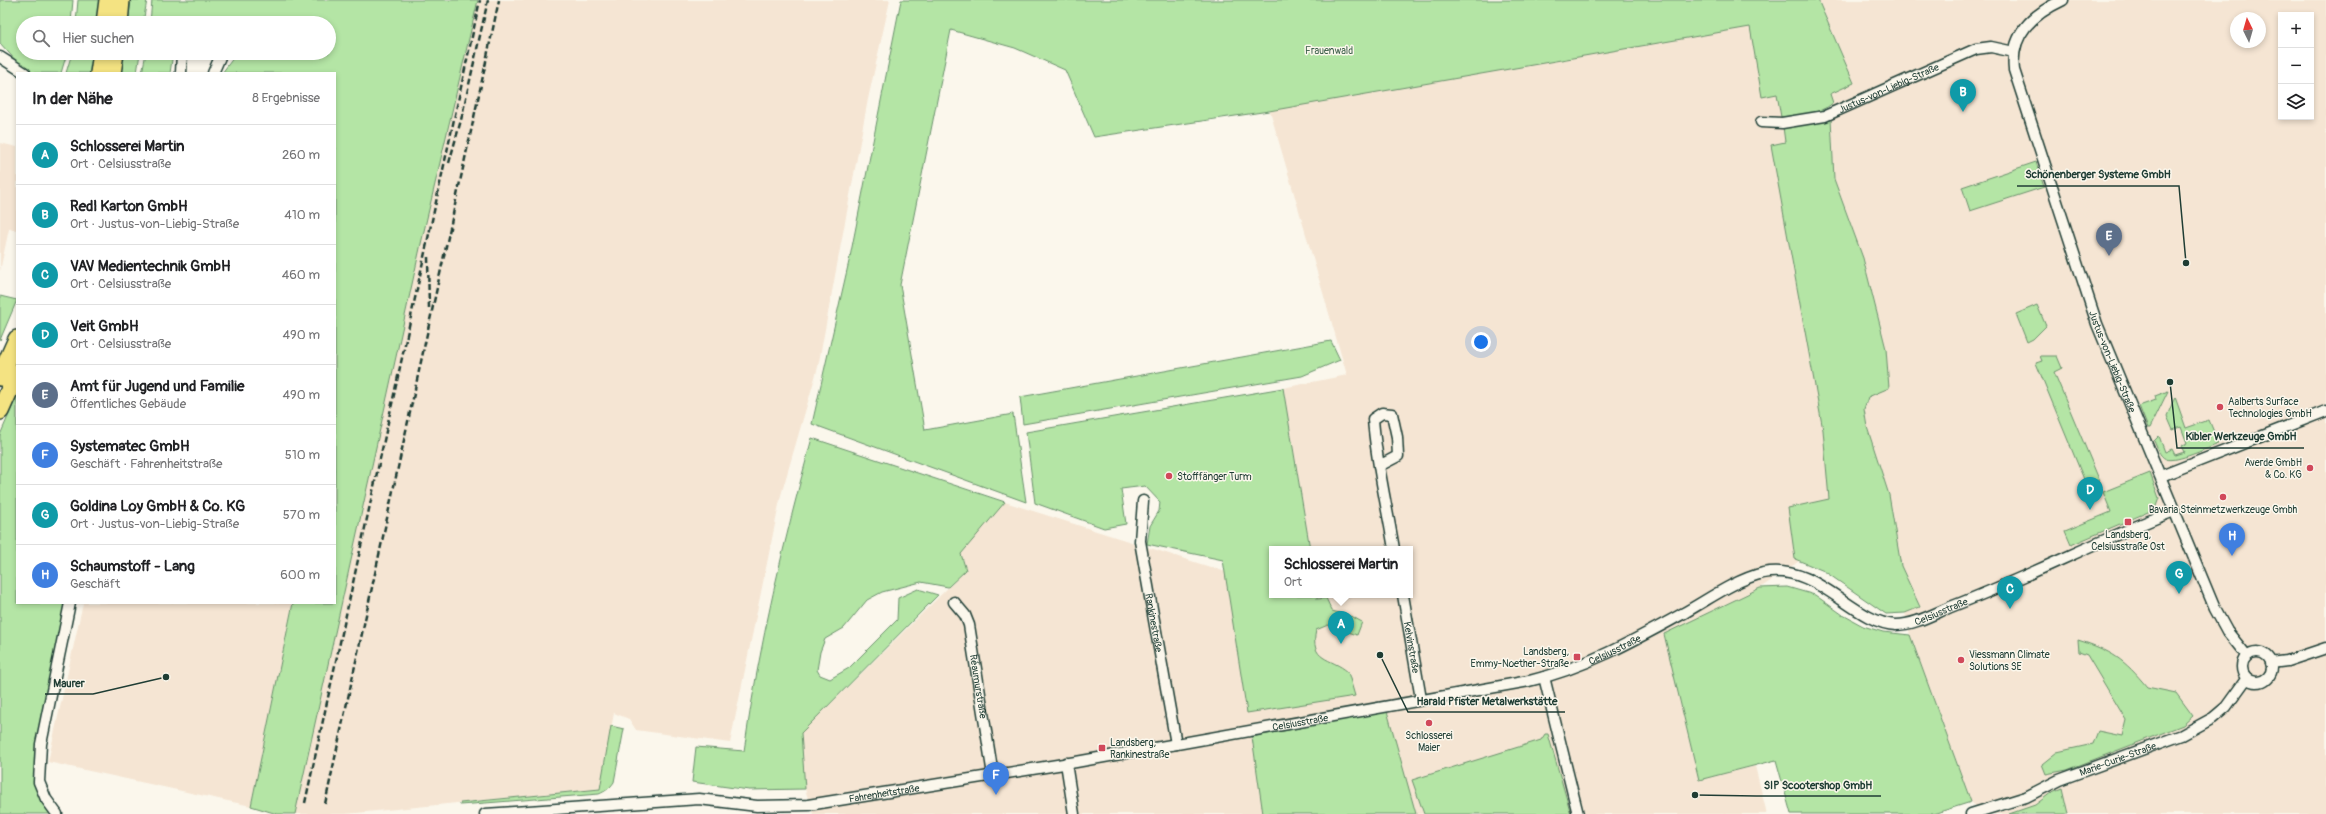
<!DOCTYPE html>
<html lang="de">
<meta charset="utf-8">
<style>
:root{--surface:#fff;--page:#f6f6f6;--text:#202124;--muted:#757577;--line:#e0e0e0;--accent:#0b8043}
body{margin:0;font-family:Pangolin,sans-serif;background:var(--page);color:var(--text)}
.controls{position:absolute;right:12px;top:12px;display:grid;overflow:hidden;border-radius:0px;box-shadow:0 2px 6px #0003}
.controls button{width:36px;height:36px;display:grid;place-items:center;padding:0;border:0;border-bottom:1px solid var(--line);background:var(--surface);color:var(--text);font:20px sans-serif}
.compass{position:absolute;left:2230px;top:12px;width:36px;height:36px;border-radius:50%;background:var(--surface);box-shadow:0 2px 6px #0003;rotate:355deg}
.you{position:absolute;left:1481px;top:342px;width:14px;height:14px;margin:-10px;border:3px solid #fff;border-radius:50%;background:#1a73e8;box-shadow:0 0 0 6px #1a73e833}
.badge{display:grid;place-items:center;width:26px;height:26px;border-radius:50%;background:var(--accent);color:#fff;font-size:13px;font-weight:700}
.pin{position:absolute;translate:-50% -33px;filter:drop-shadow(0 1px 2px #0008)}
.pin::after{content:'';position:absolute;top:21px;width:14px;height:12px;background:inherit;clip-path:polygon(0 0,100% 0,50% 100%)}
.popup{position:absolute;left:1269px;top:546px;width:144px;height:52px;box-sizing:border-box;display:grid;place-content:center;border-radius:0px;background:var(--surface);filter:drop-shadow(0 1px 3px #0005);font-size:13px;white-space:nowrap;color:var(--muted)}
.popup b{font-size:15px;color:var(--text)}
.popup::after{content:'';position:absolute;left:50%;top:100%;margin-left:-8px;border:8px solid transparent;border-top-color:var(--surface)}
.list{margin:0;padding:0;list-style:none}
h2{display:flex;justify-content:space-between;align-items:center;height:52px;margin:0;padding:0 16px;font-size:17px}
h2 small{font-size:13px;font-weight:400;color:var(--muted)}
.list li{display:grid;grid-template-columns:26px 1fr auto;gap:12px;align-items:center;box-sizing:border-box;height:60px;padding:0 16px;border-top:1px solid var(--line)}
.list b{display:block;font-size:15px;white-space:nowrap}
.list p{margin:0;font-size:13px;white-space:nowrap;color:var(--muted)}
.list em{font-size:13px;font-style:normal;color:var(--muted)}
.icon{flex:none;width:22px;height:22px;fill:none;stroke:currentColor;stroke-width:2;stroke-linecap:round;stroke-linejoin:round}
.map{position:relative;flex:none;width:2326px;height:814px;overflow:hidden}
.search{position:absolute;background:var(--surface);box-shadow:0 2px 6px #0003;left:16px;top:16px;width:320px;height:44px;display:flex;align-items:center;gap:10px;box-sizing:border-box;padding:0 14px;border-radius:22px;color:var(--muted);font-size:15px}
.panel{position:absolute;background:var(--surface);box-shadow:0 2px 6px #0003;left:16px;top:72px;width:320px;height:532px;border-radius:0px}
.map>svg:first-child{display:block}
</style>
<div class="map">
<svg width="2326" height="814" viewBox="0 0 2326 814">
<rect width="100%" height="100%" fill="#fbf7ec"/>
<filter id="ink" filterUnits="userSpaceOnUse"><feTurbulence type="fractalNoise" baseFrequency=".025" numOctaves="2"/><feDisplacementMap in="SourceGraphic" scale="8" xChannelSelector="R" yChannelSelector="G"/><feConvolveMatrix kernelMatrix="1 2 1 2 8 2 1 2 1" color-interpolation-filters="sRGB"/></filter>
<g filter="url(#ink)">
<path fill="#f5e5d3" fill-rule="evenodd" d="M478,0H890L868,99L818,367L781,495L730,743L636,730L629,719L614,713L600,789L346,814H295L420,248Z
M1818,0H2326V814H1985L1971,802L1910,635L1905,613L1920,607L1901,566L1889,495L1867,427L1864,409L1886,349L1863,258L1834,179L1830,94L1854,83ZM2281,15H2311V117H2281ZM2236,18H2260V42H2236Z
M1754,22L1780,90L1789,145L1826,429L1831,501L1791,511L1798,562L1760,588L1664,634L1699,780L1755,766L1767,814H813L805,789L801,733L966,570L961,554L1005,502L1226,572L1272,595H1410V549H1310L1283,388L1347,375L1269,108Z
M0,143L17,147V230L9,229L0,271Z
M83,603H293L251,806L48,762Z"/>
<path fill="#b4e5a5" stroke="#6a916c" d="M0,0H73L71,23H23V53H67L61,73H32L17,62L0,43Z
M78,0H100L98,23H76Z
M131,0H147L143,23H128Z
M152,0H478L420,248L295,814H277L251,806L293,603H335V73H222L237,53H329V23H186L178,19L177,23H150Z
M901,0H1818L1854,83L1830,94L1833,103C1819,115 1798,115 1781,117L1777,94L1762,97L1750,27L1269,111L1094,137L1065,70L1015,48L951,30L900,285L925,430L1013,414L1026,502L812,424L850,257Z
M72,53H94L91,73H66Z
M124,53H140L137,73H120Z
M146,53H173L170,73H142Z
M1831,118L1834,179L1863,258L1886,349L1889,388L1868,397L1864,409L1867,427L1889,495L1901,566L1920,607L1905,613L1886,614L1824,571L1795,559L1788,508L1829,499L1823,430L1771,145L1785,142L1783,127Z
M2036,162L2044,187L1970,211L1962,187Z
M0,296L17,300L0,340Z
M2037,305L2046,326L2033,339L2027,342L2016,314Z
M1331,341L1340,360L1302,376L1023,424L1020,397Z
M2040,356H2057L2062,368L2054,372L2101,484L2088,489L2036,363L2042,361Z
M1283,388L1310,549H1272V595H1317V599L1326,598L1332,611L1353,617L1362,622L1357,635L1328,625L1316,630C1309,662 1331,657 1348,672L1355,696L1247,713L1223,560L1147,544L1150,526L1159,511L1160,502L1145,486L1121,489L1126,524L1104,528L1035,503L1026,432Z
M2168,391L2150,428H2148L2139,406L2156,400L2155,396Z
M17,396V603H66L37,743L35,782L52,814H0V435Z
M2175,397L2186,428L2209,420L2219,444C2207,448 2177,463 2166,459C2159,456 2157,447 2154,441L2159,436L2165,452L2172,449L2175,455L2184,452L2181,446L2187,443L2181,427L2173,430L2167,416Z
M812,438L1005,502L961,554L966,570L948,587L921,582L882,592L867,600L844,628L825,639L820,652L817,670L820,675L830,679L849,668L897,620L898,598L918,589L938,595L801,733L805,789L749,790L692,782L696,747L744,751C759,645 784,541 812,438Z
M2150,473L2159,498L2155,509L2071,545L2065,531L2111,512L2103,492Z
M1787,587L1815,595L1843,615L1863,626L1883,632L1910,635L1971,802L1933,814H1791L1776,760L1699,780L1664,634L1760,588Z
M2078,640C2112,651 2124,659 2147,687L2176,693L2193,716L2183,725L2067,770L2046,774L2042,764L2057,752L2093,744L2098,731L2122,736L2126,720L2087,655L2079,652Z
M1387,711L1416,814H1263L1252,737Z
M611,726L624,729L614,782C610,788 606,791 599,794L460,805V803L600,789Z
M1545,734H1548L1571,814H1424L1412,780L1541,740Z
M2062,788L2068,814H2009L2035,805L2052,792Z"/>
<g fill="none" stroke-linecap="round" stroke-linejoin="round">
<g stroke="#1f3d34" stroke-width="13">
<g id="minor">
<path id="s1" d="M2063,0C2033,14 2010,34 2014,70L2097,324L2215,609L2227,631L2247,656"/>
<path d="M0,57L25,73"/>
<path d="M181,73L182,53"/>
<path d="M213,73L220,57L217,53"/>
<path id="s2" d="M1761,122L1782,123L1825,116L1976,49L1991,47L2014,52"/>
<path d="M1379,466L1398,456L1397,437L1392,414L1382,413L1373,419C1376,462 1387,506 1394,549"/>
<path d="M2161,476L2326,411"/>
<path id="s3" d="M1143,501L1140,541L1176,744"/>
<path id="s4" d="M1403,595L1421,699"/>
<path id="s5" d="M954,602L965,615L969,625L993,775"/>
<circle cx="2257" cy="667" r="15"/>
<path d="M2271,663L2287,661L2326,648"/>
<path d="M1544,677L1578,814"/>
<path d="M1066,763L1074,814"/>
<path d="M57,814L46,799L39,782L41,744L70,603"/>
<path id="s6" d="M485,814L699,799L757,806L808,805L1076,762L1529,681C1585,668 1635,640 1684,613C1709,599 1735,580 1763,573C1818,562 1852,623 1896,625C1915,625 1935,613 1953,606C2028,577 2099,540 2174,511"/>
<path id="s7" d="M1971,814L2026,797L2059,780L2182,735L2213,718L2226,707L2247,678"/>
</g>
</g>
<g stroke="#1f3d34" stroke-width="20">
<path id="trunk" d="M105,23L108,0
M119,23L121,0
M99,73L102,53
M112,73L115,53
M0,377L17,339
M0,411L17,373"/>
</g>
<use href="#minor" stroke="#fbf7ec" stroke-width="10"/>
<use href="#trunk" stroke="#f4e382" stroke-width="17"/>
<path stroke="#1f3d34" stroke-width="2.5" stroke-dasharray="6 3" stroke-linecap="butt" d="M485,66L499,0
M449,163L461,120L488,0
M428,257L429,309
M305,803L480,0
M325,804L486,62"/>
</g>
</g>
<g fill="#d1495b" stroke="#fbf7ec" stroke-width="1.5">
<circle cx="2220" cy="407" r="4"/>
<circle cx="2310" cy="468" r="4"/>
<circle cx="1169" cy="476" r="4"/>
<circle cx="2223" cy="497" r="4"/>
<rect x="2124" y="518" width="8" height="8" rx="2"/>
<rect x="1573" y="653" width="8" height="8" rx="2"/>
<circle cx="1961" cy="660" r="4"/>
<circle cx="1429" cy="723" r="4"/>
<rect x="1098" y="744" width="8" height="8" rx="2"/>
</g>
<g text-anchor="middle" stroke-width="3" stroke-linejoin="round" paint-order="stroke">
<g font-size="10" fill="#3d5f4b" stroke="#fbf7ec">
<text x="1329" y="54">Frauenwald</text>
</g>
<g font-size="10" fill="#1f3d34" stroke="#fbf7ec">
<text dy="4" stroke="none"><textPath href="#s2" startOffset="134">Justus-von-Liebig-Straße</textPath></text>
<text dy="4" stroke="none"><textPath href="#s1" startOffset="400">Justus-von-Liebig-Straße</textPath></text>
<text dy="4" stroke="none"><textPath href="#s6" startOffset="1508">Celsiusstraße</textPath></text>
<text dy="4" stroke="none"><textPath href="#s3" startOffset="123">Rankinestraße</textPath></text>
<text dy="4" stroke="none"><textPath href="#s4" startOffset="53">Kelvinstraße</textPath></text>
<text dy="4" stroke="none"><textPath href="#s6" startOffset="1147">Celsiusstraße</textPath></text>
<text dy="4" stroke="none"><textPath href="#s5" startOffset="90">Réaumurstraße</textPath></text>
<text dy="4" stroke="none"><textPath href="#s6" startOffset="823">Celsiusstraße</textPath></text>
<text dy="4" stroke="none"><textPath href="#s7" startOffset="157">Marie-Curie-Straße</textPath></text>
<text dy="4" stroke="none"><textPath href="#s6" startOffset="401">Fahrenheitstraße</textPath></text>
</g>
<g font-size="10" fill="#1f3d34" stroke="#fbf7ec" text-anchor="start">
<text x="2228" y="405">Aalberts Surface<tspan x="2228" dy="12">Technologies GmbH</tspan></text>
<text x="2302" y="466" text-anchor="end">Averde GmbH<tspan x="2302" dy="12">&amp; Co. KG</tspan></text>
<text x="1177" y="480">Stofffänger Turm</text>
<text x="2223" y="513" text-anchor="middle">Bavaria Steinmetzwerkzeuge Gmbh</text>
<text x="2128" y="538" text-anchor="middle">Landsberg,<tspan x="2128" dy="12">Celsiusstraße Ost</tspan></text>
<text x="1569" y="655" text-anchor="end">Landsberg,<tspan x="1569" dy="12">Emmy-Noether-Straße</tspan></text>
<text x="1969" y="658">Viessmann Climate<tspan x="1969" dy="12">Solutions SE</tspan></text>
<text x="1429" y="739" text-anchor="middle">Schlosserei<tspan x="1429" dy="12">Maier</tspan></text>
<text x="1110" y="746">Landsberg,<tspan x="1110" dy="12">Rankinestraße</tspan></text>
</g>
</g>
<path fill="none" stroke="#1f3d34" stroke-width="1.5" d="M2186 263L2179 186H2017M2170 382L2177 448H2304M166 677L93 694H45M1380 655L1408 712H1565M1695 795L1756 796H1881"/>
<g fill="#1f3d34" stroke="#fbf7ec" stroke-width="1.5">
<circle cx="2186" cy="263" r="4"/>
<circle cx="2170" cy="382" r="4"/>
<circle cx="166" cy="677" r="4"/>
<circle cx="1380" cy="655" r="4"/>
<circle cx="1695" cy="795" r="4"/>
</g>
<g font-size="11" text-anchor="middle" font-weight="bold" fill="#1f3d34" stroke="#fbf7ec" stroke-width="3" stroke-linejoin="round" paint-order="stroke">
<text x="2098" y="178">Schönenberger Systeme GmbH</text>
<text x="2241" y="440">Kibler Werkzeuge GmbH</text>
<text x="69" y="687">Maurer</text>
<text x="1487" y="705">Harald Pfister Metalwerkstätte</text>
<text x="1818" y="789">SIP Scootershop GmbH</text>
</g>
</svg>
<div class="controls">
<button>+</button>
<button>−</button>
<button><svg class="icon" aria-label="layers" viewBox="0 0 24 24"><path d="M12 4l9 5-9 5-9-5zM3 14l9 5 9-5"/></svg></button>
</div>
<svg class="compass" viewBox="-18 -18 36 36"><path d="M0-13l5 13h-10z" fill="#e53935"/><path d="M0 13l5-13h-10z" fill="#757577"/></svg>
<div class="you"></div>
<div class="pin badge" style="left:1341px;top:644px;background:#0f9aa8">A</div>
<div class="popup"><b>Schlosserei Martin</b>Ort</div>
<div class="pin badge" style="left:1963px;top:112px;background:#0f9aa8">B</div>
<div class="pin badge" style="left:2010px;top:609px;background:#0f9aa8">C</div>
<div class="pin badge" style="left:2090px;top:510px;background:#0f9aa8">D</div>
<div class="pin badge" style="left:2109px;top:256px;background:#5c6f8a">E</div>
<div class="pin badge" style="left:996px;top:795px;background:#3f7fe0">F</div>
<div class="pin badge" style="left:2179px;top:594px;background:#0f9aa8">G</div>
<div class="pin badge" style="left:2232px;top:556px;background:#3f7fe0">H</div>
<div class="search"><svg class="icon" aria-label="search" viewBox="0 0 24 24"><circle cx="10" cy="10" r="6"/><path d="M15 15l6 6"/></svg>Hier suchen</div>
<section class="panel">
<h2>In der Nähe<small>8 Ergebnisse</small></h2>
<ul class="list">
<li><span class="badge" style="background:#0f9aa8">A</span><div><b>Schlosserei Martin</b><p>Ort · Celsiusstraße</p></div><em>260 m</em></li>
<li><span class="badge" style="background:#0f9aa8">B</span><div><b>Redl Karton GmbH</b><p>Ort · Justus-von-Liebig-Straße</p></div><em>410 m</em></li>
<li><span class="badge" style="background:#0f9aa8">C</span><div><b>VAV Medientechnik GmbH</b><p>Ort · Celsiusstraße</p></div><em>460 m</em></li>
<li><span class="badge" style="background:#0f9aa8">D</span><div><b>Veit GmbH</b><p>Ort · Celsiusstraße</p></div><em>490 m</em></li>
<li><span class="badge" style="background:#5c6f8a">E</span><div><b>Amt für Jugend und Familie</b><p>Öffentliches Gebäude</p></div><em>490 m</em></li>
<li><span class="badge" style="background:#3f7fe0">F</span><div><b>Systematec GmbH</b><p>Geschäft · Fahrenheitstraße</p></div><em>510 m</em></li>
<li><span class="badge" style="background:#0f9aa8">G</span><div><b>Goldina Loy GmbH &amp; Co. KG</b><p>Ort · Justus-von-Liebig-Straße</p></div><em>570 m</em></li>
<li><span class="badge" style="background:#3f7fe0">H</span><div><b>Schaumstoff - Lang</b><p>Geschäft</p></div><em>600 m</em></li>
</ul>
</section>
</div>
